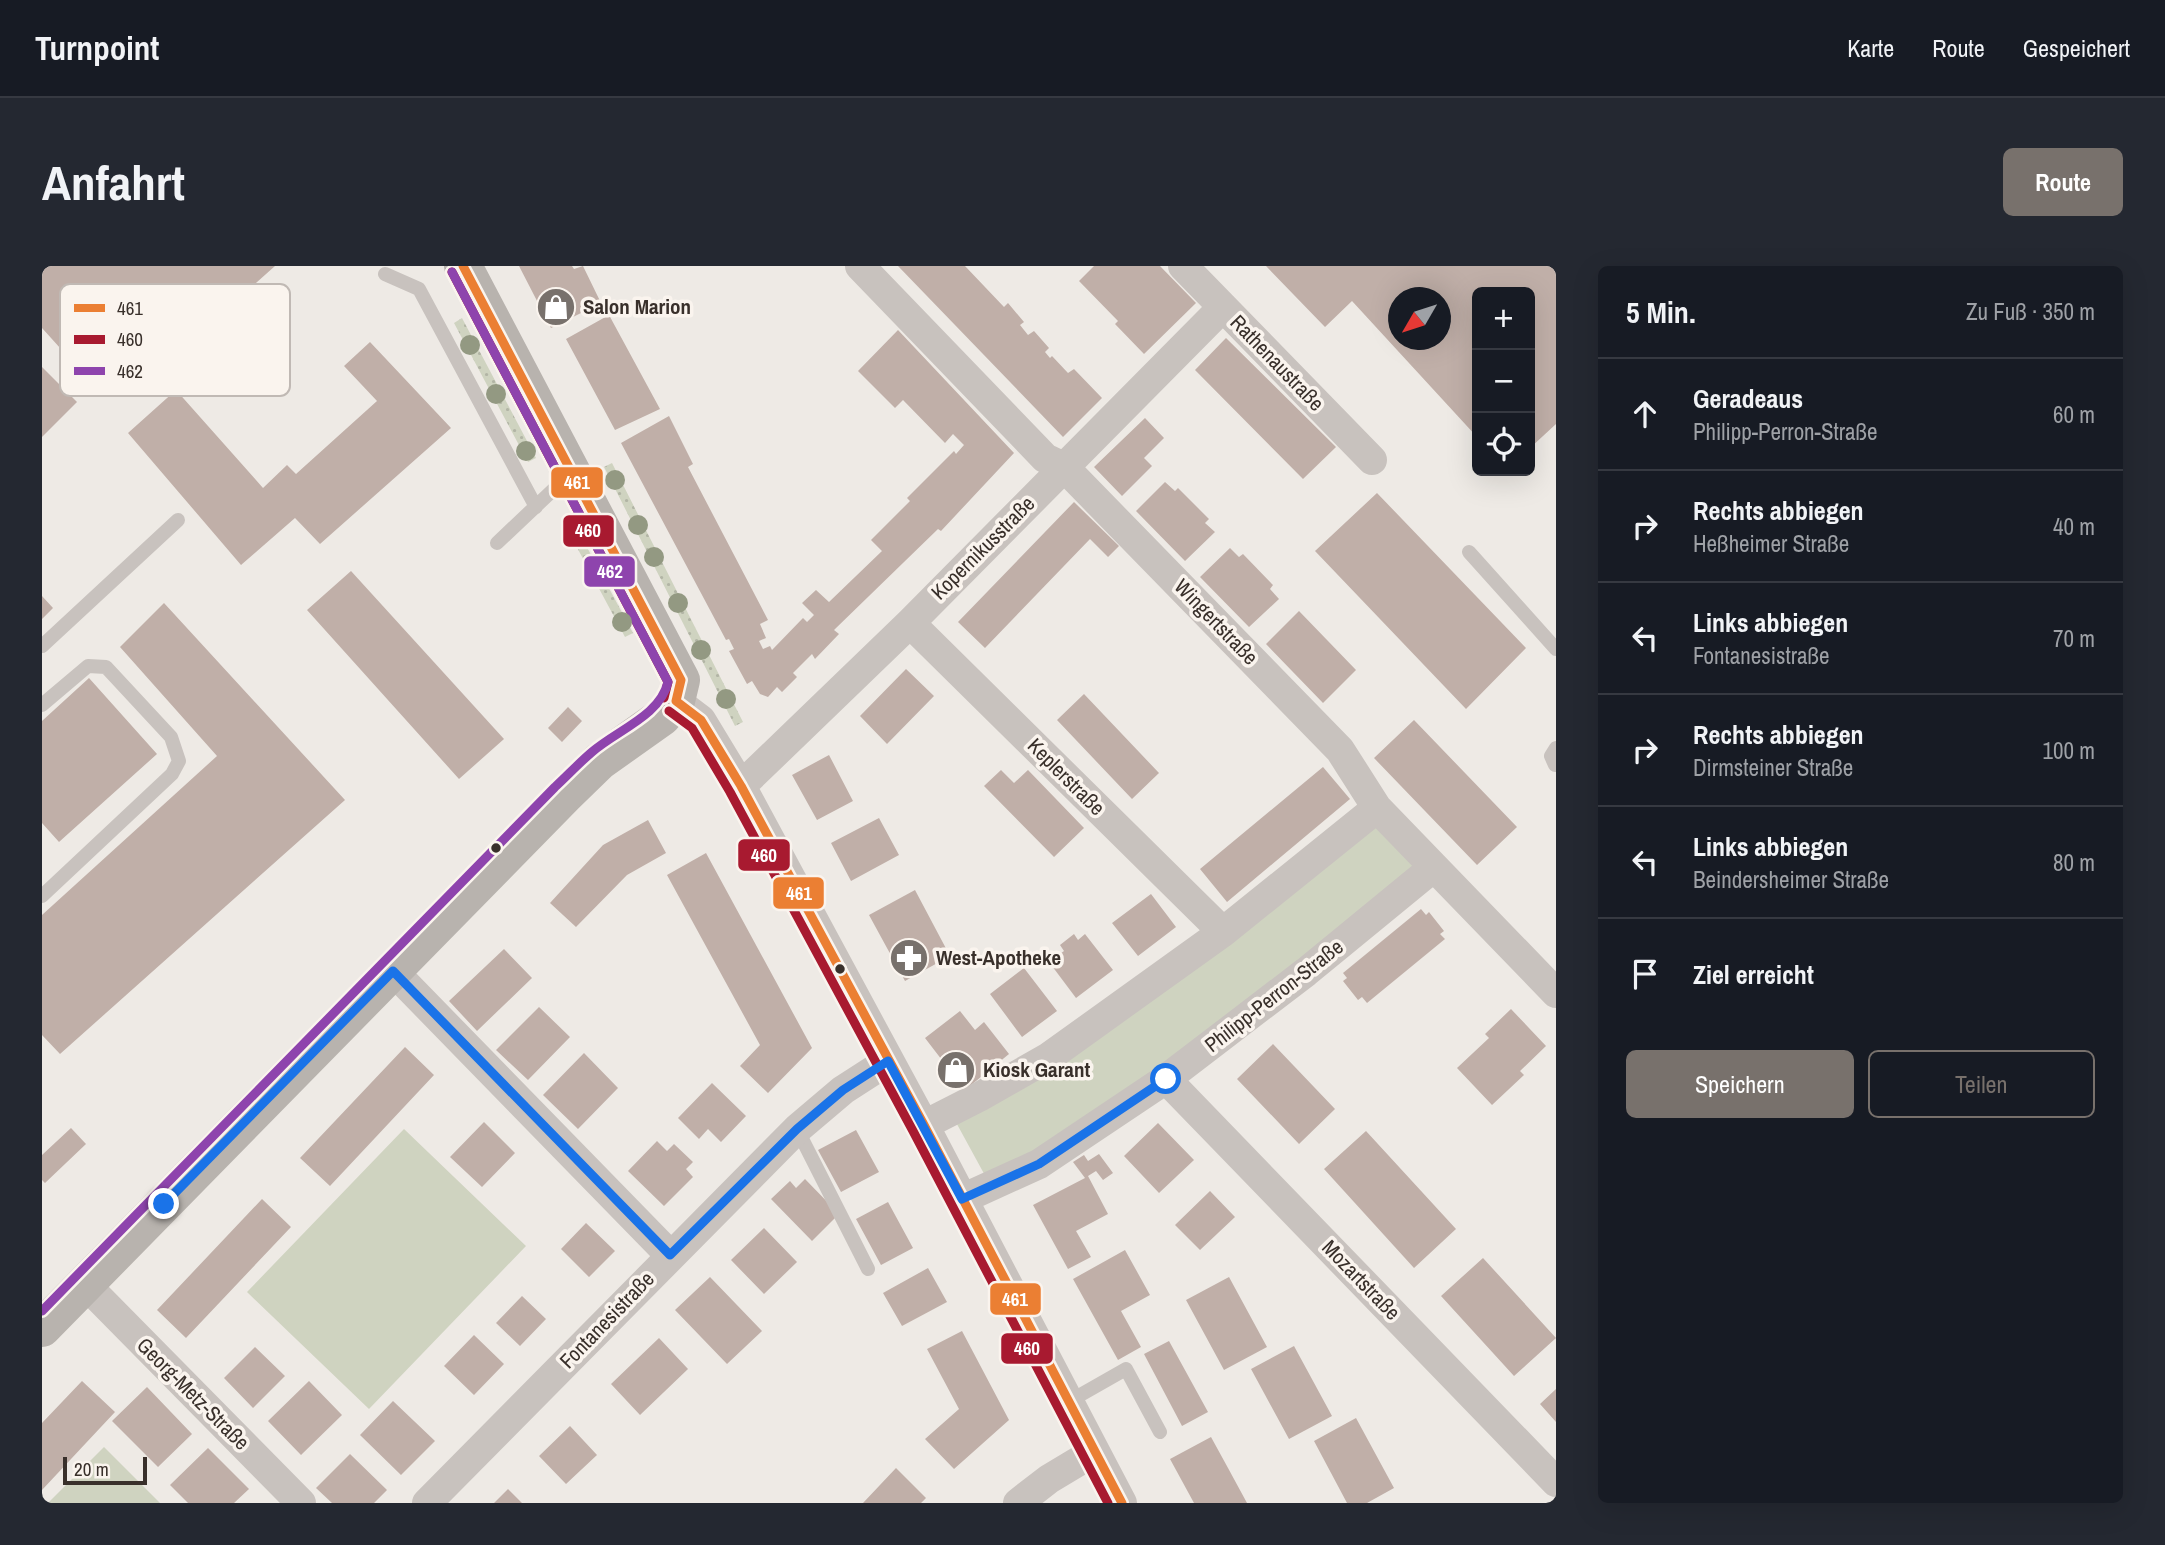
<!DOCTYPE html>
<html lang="de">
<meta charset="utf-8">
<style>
:root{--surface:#171b24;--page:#242831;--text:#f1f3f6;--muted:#9ea1a6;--line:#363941;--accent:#78716c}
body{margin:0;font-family:"Archivo Narrow",sans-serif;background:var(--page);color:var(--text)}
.controls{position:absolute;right:21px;top:21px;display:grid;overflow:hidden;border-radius:10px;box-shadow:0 7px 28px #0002}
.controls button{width:63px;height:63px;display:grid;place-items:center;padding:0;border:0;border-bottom:2px solid var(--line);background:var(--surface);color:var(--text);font:35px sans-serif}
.compass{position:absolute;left:1346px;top:21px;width:63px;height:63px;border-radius:50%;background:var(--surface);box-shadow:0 7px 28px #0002;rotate:231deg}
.scale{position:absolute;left:21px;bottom:18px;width:84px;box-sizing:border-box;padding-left:7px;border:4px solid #39302b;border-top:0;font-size:19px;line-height:24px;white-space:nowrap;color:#39302b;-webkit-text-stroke:5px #faf4ee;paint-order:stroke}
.stop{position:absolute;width:21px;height:21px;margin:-16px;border:5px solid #1a73e8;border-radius:50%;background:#fff}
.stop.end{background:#1a73e8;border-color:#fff;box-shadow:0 2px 7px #0008}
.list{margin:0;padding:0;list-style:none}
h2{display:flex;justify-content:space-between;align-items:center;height:91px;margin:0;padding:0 28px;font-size:30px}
h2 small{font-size:23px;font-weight:400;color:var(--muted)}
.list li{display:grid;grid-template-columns:46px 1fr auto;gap:21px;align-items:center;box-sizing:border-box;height:112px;padding:0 28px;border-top:2px solid var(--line)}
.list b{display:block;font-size:26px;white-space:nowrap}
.list p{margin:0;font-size:23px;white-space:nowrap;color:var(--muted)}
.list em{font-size:23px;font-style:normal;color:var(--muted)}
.actions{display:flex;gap:14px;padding:21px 28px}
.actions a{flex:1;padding:16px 0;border:2px solid var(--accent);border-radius:10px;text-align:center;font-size:24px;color:var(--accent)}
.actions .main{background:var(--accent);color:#fff}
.icon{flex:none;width:38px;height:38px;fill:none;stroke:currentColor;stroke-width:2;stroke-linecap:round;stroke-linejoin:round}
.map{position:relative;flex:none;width:1514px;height:1237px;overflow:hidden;border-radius:10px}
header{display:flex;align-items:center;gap:42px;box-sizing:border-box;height:98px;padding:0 35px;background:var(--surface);border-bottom:2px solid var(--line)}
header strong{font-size:33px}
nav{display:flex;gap:38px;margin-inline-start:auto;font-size:24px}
.intro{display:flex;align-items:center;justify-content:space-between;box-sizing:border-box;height:168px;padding:0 42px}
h1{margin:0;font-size:49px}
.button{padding:18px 32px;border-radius:10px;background:var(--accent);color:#fff;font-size:24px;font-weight:700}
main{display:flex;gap:42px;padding:0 42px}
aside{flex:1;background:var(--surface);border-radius:10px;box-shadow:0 7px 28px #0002}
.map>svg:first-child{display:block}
</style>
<header>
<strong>Turnpoint</strong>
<nav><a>Karte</a><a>Route</a><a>Gespeichert</a></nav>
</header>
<div class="intro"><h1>Anfahrt</h1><a class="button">Route</a></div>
<main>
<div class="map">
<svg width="1514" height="1237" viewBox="0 0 1514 1237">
<defs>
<pattern id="grass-dots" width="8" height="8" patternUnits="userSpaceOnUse" patternTransform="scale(1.75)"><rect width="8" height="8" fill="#cfd3c0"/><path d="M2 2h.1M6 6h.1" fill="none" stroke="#b2b5a5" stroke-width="1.8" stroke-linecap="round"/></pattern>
</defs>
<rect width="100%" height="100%" fill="#eeeae5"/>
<path fill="url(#grass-dots)" d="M420,52L494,192L486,196L412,57Z
M570,197L701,456L693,460L562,201Z
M532,257L591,367L583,371L524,261Z"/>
<path fill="#cfd3c0" d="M1332,551L1380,602L1127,802L946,915L910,849Z
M362,863L484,980L327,1143L205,1026Z
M62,1181L118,1237H6Z"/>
<path fill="#c0afa8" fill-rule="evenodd" d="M0,0H233L98,121L74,95L125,50L111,35L37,103L0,62Z
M477,0H530L532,3L541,0L559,37L509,62Z
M856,0H923L962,41L966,37L982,56L978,59L986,69L992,65L1007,82L1003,86L1008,92L1010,90L1026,107L1032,103L1060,132L1021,171Z
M1052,0H1118L1154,37L1102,88L1073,58L1076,55L1037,15Z
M1224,0H1514V158L1488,182V26H1435V171L1310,35L1283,61ZM1356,32H1399V74H1356Z
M567,49L618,143L573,164L524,73Z
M856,64L972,187L899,265L896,263L792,364L797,368L773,393L770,388L751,407L755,411L740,426L735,421L726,431L718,428L710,415L705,418L687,385L692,383L687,373L684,374L579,177L627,150L651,198L646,201L726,354L718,358L724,372L717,375L721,383L728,380L730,384L761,352L765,356L772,349L760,337L774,324L787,336L840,285L829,274L868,235L865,232L912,185L914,188L922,179L911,168L903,177L861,134L853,142L816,105Z
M1184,72L1294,181L1261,213L1153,104Z
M328,76L409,162L278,278L253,252L199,299L86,167L134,124L221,222L245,199L254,208L335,135L302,100Z
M0,101L35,136L0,171Z
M1103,152L1122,172L1102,192L1110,200L1080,230L1052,201Z
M1123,216L1133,225L1136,222L1167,253L1163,257L1173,266L1143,295L1094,245Z
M1335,227L1484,382L1424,443L1273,285Z
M1032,236L1077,280L1066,291L1048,273L943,382L916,356Z
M1188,282L1197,291L1201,288L1231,319L1228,323L1237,333L1207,361L1158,311Z
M309,305L462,473L417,513L265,344Z
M0,330L11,342L0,353Z
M122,337L303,534L18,788L0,769V649L175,490L78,381Z
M1257,345L1314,404L1281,437L1224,378Z
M864,403L892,430L845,478L818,450Z
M47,412L115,488L17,576L0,557V455Z
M1042,428L1117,507L1090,533L1015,454Z
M526,441L540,455L520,476L506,462Z
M1372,454L1475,561L1435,599L1332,492Z
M787,489L811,535L775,554L750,509Z
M1281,501L1308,533L1185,636L1158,603Z
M959,504L972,517L986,504L1042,562L1012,591L942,520Z
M837,552L857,589L809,615L789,577Z
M606,554L624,587L585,609L534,661L508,637L561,579Z
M664,587L770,782L726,827L698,800L718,779L625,609Z
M873,624L908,690L863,715L827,649Z
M1109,628L1134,661L1096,690L1070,657Z
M1379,643L1384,649L1387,646L1402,665L1398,668L1403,673L1325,737L1320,731L1316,734L1301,715L1305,712L1301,707Z
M1032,668L1036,674L1043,668L1071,704L1034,732L1007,696L1022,685L1018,679Z
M462,683L490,712L435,765L407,735Z
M982,702L1015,745L980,771L948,728Z
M497,741L528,771L486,814L454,784Z
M1469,743L1504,780L1478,805L1482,809L1450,839L1415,802L1447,772L1443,768Z
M918,745L933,764L942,756L967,788L923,824L883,772Z
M1231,778L1293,843L1257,878L1195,813Z
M363,781L392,809L288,920L258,892Z
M542,787L576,822L536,863L501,829Z
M670,817L704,850L679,876L666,863L657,873L636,852Z
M442,856L473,887L440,921L408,891Z
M1116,857L1152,894L1117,927L1082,890Z
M29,862L44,878L3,917L0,914V889Z
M814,864L837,906L799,926L776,884Z
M1324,865L1414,963L1372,1002L1282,903Z
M615,875L625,885L632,878L651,896L644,903L651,911L622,940L586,905Z
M1057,888L1071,907L1061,914L1054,905L1046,910L1066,948L1034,965L1049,991L1026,1003L991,939L1043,912L1031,896L1042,889L1046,895Z
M763,913L797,948L770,975L729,933L748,915L754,922Z
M1168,925L1193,951L1158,984L1133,959Z
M220,933L249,961L144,1072L115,1044Z
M846,936L871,982L839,999L814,953Z
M544,957L573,985L547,1011L519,983Z
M722,962L755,996L722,1028L689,994Z
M1083,984L1108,1029L1079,1045L1099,1081L1076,1094L1031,1013Z
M1441,992L1514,1072L1472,1110L1399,1030Z
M886,1002L905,1036L860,1060L841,1027Z
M668,1011L720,1065L685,1098L633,1044Z
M1187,1011L1225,1081L1182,1104L1144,1034Z
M480,1030L504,1053L478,1080L454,1057Z
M920,1065L967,1154L912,1203L883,1173L917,1143L885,1083Z
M432,1069L462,1098L432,1129L402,1100Z
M617,1072L646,1103L598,1149L569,1118Z
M1127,1075L1166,1146L1140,1160L1102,1088Z
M1252,1080L1290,1150L1247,1173L1209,1103Z
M213,1081L243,1110L211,1142L182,1112Z
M40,1115L73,1146L0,1224V1157Z
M267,1115L300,1149L259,1189L226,1155Z
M105,1121L150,1168L116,1201L70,1155Z
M1514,1123V1156L1498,1138Z
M351,1135L393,1175L359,1209L318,1169Z
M1314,1152L1352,1222L1325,1237H1305L1272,1175Z
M528,1160L555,1189L524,1218L497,1190Z
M1169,1171L1186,1202L1205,1237H1152L1128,1193Z
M166,1182L207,1223L192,1237H146L128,1219Z
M308,1188L345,1224L332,1237H290L274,1222Z
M854,1202L884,1232L879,1237H821Z
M466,1223L480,1237H452Z"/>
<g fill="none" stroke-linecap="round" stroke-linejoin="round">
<path stroke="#c8c2be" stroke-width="14" d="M343,8L377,23L494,241
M455,277L529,207
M1427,286L1514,383
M0,380L136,254
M0,439L46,400L64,401L129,471L137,495L130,508L0,630
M1513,499L1509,490L1514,482
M755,863L826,1003
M1026,1136L1084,1103L1118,1166"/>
<path stroke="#c8c2be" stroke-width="30" d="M818,0L1003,192L1022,201L1298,484L1335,542L1514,727
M1141,0L1330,194
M868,357L1181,666
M634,435L659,454L699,520L882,859L1080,1237
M699,520L868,357L1181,41
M351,705L628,989
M1124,813L1514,1216
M882,859L937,831L1007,791L1181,666L1335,542
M920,933L997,898L1124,813L1264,706L1392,601
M44,1019L259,1237
M385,1237L755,863L801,824L846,795
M976,1237L1007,1213L1052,1186"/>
<path stroke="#b8b3ae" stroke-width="38" d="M0,1062L522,530L558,495L620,451L634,435L639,414L421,0"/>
<g stroke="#faf4ee" stroke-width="14">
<path id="bus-1" d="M421,0L639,414L634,435
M634,435L659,454L699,520L882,859L1080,1237"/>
</g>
<g stroke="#faf4ee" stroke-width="14">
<path id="bus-2" d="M410,6L626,416L622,432
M627,445L650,462L688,526L871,865L1066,1237"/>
</g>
<g stroke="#faf4ee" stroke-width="14">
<path id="bus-3" d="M0,1045L513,521C525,510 537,497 550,486C575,464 618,450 626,416L410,6"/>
</g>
<use href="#bus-1" stroke="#eb7f33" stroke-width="9"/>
<use href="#bus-2" stroke="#a81a30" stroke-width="9"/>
<use href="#bus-3" stroke="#8e44ad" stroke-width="9"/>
</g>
<g fill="#939982">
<circle cx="428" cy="79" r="10"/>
<circle cx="454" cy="128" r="10"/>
<circle cx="484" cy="185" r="10"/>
<circle cx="573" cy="214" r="10"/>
<circle cx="596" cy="259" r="10"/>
<circle cx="612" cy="291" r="10"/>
<circle cx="552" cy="305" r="10"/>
<circle cx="636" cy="337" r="10"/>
<circle cx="580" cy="356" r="10"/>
<circle cx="659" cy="384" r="10"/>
<circle cx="684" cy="433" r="10"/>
</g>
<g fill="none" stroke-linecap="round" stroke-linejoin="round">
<path stroke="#1a73e8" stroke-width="9" d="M122,938L351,705L628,989L755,863L801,824L846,795L920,933L997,898L1124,813"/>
</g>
<defs>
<g id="shop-disc" transform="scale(2.0125)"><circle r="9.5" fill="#78716c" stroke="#faf4ee"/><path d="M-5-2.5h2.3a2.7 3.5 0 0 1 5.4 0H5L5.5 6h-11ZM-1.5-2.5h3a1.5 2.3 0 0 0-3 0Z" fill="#fff"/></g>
<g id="pharmacy-disc" transform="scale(2.0125)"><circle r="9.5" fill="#78716c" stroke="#faf4ee"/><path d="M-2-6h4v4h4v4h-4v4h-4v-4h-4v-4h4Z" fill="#fff"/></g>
</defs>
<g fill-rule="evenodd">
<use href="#shop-disc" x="514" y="41"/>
<use href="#pharmacy-disc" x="867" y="692"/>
<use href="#shop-disc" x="914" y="804"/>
</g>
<g fill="#39302b" stroke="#faf4ee" stroke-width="2.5">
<circle cx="454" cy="582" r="6"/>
<circle cx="798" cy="703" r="6"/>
</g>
<g text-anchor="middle" stroke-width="7" stroke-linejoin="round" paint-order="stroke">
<g font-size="21" font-weight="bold" fill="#39302b" stroke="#faf4ee" text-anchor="start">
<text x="541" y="48">Salon Marion</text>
<text x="894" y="699">West-Apotheke</text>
<text x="941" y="811">Kiosk Garant</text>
</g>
<g font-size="21" fill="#39302b" stroke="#faf4ee">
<text transform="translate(1235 97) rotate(46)" y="7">Rathenaustraße</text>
<text transform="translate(941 282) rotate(-45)" y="7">Kopernikusstraße</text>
<text transform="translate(1174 356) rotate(46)" y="7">Wingertstraße</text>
<text transform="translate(1024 511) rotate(45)" y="7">Keplerstraße</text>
<text transform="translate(1232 730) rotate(-38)" y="7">Philipp-Perron-Straße</text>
<text transform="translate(1319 1014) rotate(46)" y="7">Mozartstraße</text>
<text transform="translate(565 1054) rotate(-46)" y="7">Fontanesistraße</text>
<text transform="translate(151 1128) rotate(45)" y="7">Georg-Metz-Straße</text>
</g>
</g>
<rect x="18" y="18" width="230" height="112" rx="10" fill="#faf4ee" stroke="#c0b9b4" stroke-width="2"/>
<rect x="32" y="38" width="31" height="8" fill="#eb7f33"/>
<rect x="32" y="69" width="31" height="9" fill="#a81a30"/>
<rect x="32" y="101" width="31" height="8" fill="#8e44ad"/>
<g font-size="19" fill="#39302b">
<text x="75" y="49">461</text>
<text x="75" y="80">460</text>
<text x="75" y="112">462</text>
</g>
<g stroke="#faf4ee" stroke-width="2.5">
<rect x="508" y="200" width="54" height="33" rx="7" fill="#eb7f33"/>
<rect x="520" y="248" width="53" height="34" rx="7" fill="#a81a30"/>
<rect x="541" y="289" width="53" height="33" rx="7" fill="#8e44ad"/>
<rect x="695" y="572" width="54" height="34" rx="7" fill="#a81a30"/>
<rect x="730" y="610" width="53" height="34" rx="7" fill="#eb7f33"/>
<rect x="947" y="1016" width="53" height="34" rx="7" fill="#eb7f33"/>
<rect x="958" y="1066" width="54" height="33" rx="7" fill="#a81a30"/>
</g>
<g font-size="19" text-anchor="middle" font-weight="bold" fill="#fff">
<text x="535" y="223">461</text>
<text x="546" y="271">460</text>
<text x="568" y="312">462</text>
<text x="722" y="596">460</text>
<text x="757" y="634">461</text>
<text x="973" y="1040">461</text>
<text x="985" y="1089">460</text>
</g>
</svg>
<div class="controls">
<button>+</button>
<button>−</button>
<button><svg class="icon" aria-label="locate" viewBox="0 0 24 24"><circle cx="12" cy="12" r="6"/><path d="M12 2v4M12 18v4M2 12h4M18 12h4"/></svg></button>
</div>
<svg class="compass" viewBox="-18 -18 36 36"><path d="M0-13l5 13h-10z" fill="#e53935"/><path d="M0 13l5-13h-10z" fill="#9ea1a6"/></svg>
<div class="scale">20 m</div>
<div class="stop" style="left:1124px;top:813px"></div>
<div class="stop end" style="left:122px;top:938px"></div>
</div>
<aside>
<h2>5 Min.<small>Zu Fuß · 350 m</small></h2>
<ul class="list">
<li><svg class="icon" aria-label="ahead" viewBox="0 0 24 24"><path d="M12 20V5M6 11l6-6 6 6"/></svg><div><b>Geradeaus</b><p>Philipp-Perron-Straße</p></div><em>60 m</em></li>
<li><svg class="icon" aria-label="right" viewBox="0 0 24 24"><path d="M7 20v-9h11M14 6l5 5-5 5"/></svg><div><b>Rechts abbiegen</b><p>Heßheimer Straße</p></div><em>40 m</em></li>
<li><svg class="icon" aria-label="left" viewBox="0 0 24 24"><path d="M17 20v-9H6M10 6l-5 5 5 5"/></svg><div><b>Links abbiegen</b><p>Fontanesistraße</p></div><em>70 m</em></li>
<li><svg class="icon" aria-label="right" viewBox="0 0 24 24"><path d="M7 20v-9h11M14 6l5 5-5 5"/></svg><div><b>Rechts abbiegen</b><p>Dirmsteiner Straße</p></div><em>100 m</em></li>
<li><svg class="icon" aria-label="left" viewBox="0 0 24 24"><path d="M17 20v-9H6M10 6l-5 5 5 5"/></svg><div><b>Links abbiegen</b><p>Beindersheimer Straße</p></div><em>80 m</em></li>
<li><svg class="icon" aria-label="arrive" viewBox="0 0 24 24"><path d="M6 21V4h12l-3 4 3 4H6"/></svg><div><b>Ziel erreicht</b></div></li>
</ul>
<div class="actions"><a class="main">Speichern</a><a>Teilen</a></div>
</aside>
</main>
